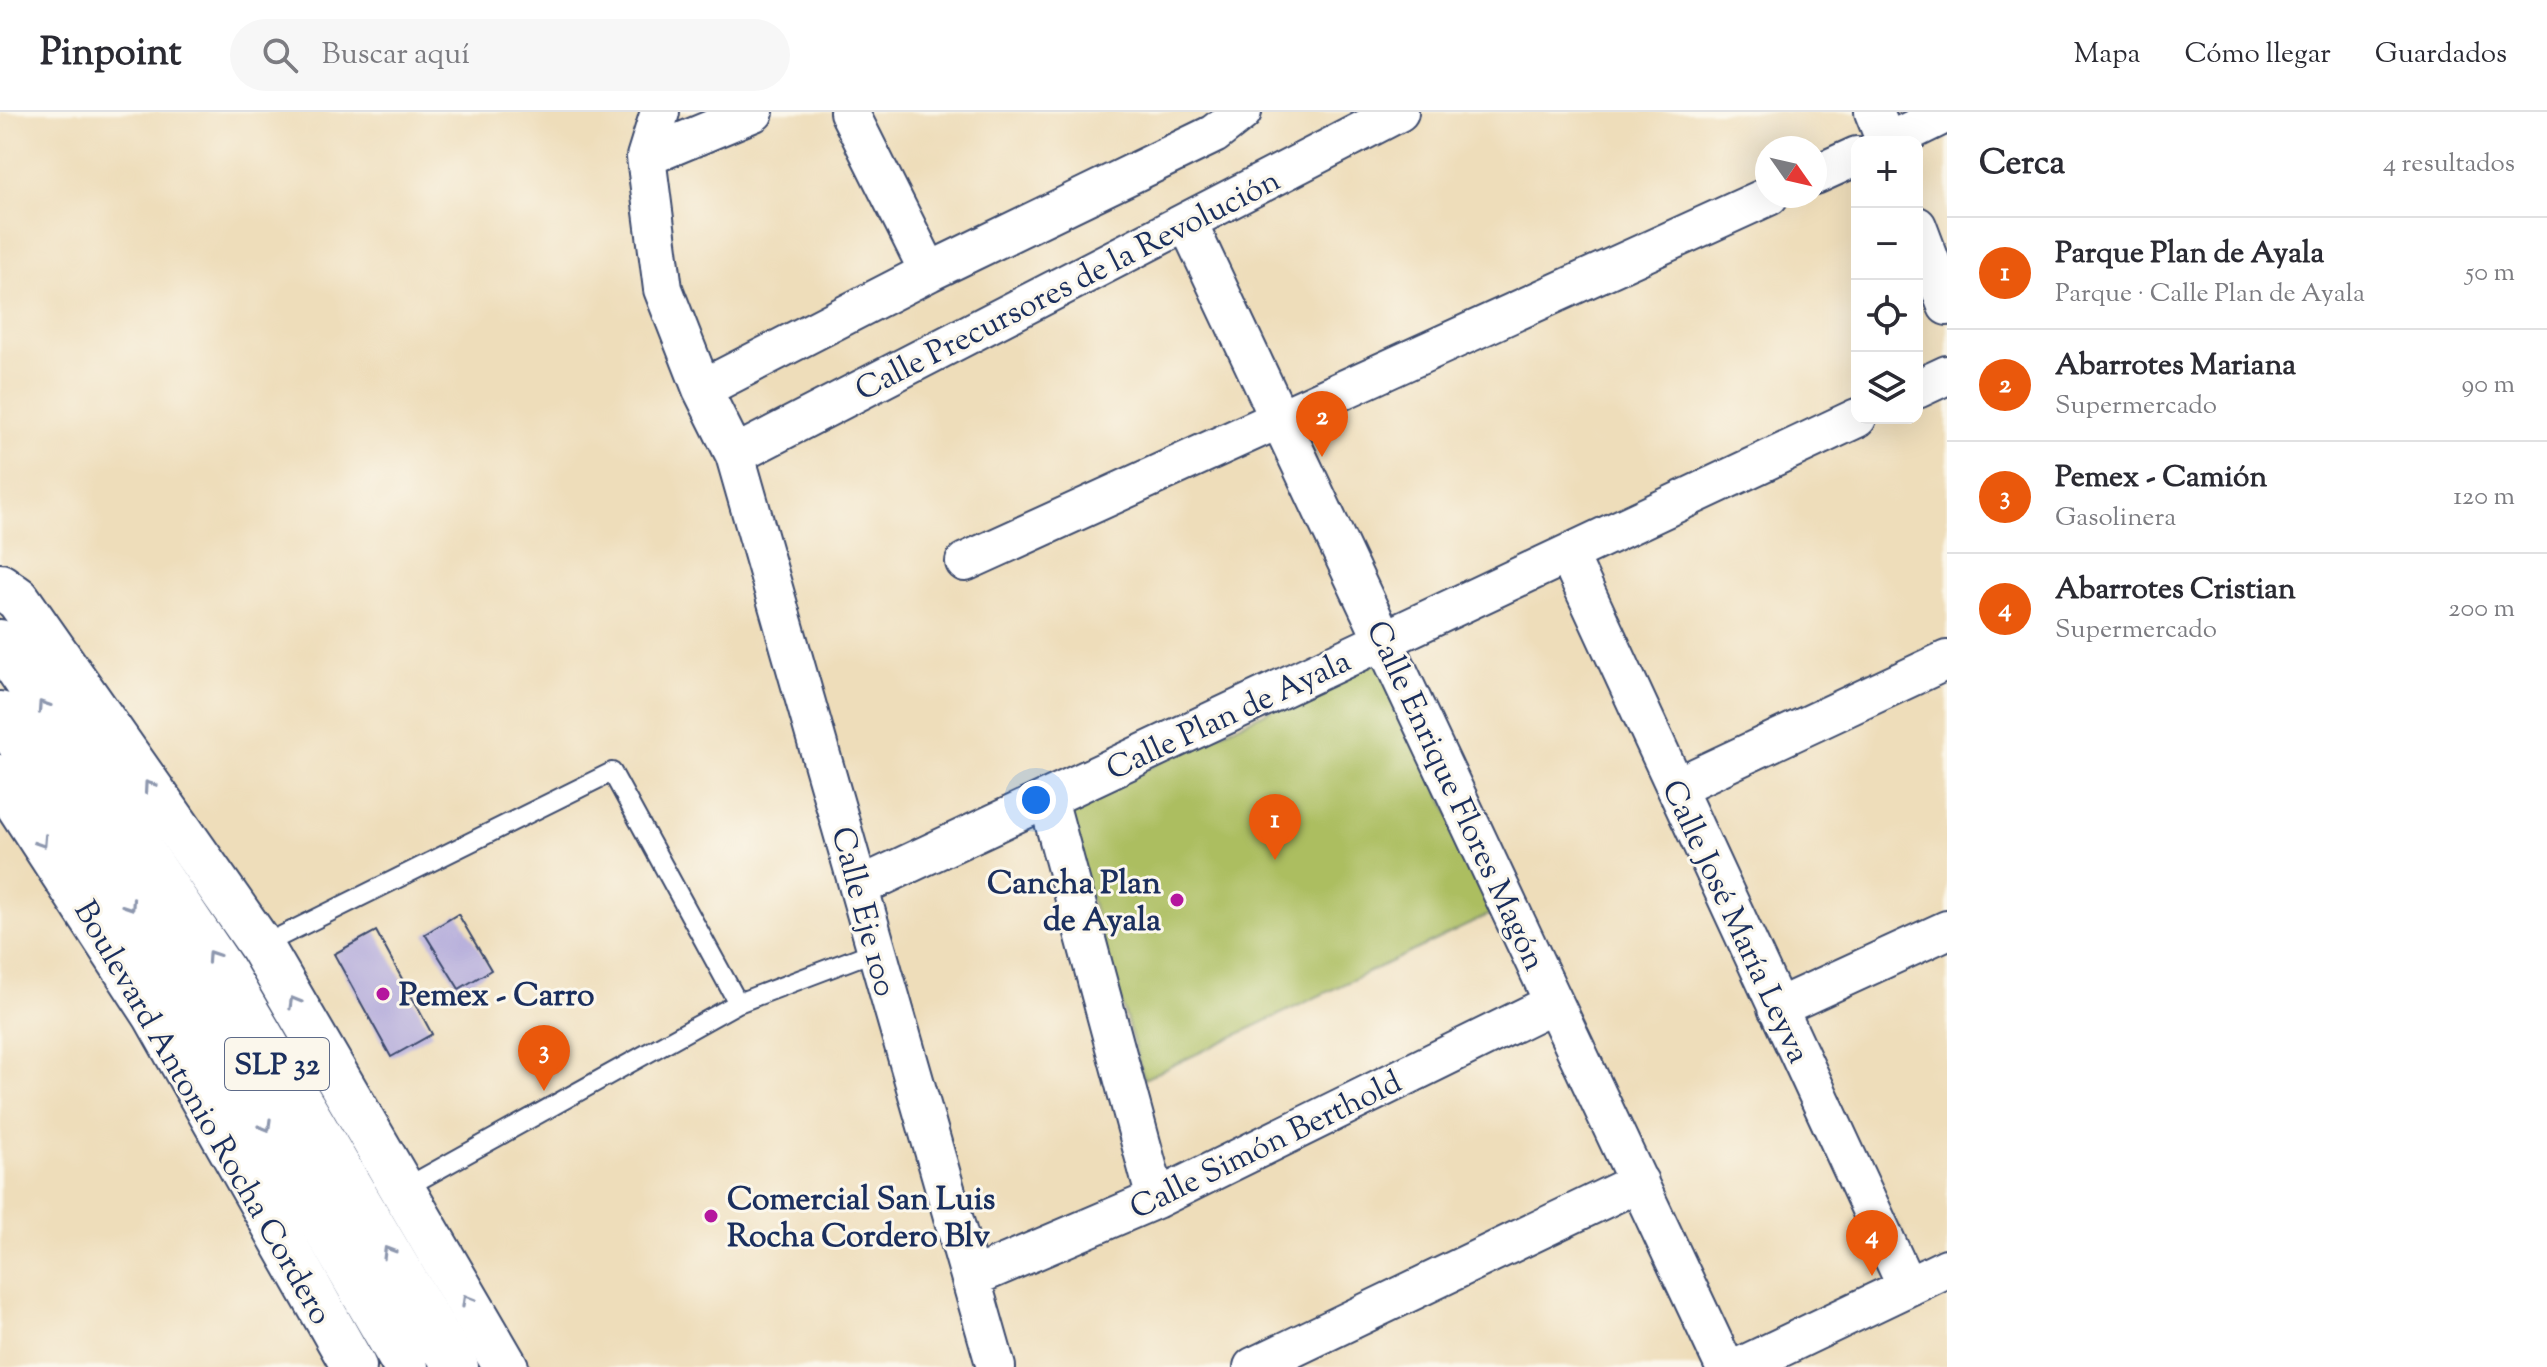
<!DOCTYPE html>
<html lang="es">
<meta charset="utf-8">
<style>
:root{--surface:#fff;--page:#f7f7f7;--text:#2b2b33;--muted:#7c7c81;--line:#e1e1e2;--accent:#ea580c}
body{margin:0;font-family:"Sorts Mill Goudy",serif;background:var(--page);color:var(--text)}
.controls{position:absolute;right:24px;top:24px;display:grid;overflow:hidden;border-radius:16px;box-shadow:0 8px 32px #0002}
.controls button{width:72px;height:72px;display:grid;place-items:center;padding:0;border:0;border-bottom:2px solid var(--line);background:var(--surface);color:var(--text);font:40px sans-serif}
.compass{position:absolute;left:1755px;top:24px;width:72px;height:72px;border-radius:50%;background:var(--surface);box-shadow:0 8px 32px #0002;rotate:124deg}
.you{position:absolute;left:1036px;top:688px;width:28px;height:28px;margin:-20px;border:6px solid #fff;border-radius:50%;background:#1a73e8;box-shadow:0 0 0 12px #1a73e833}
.badge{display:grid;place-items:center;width:52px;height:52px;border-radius:50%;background:var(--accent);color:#fff;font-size:26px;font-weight:700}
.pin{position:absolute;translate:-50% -66px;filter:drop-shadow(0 2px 4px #0008)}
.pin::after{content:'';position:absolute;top:42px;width:28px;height:24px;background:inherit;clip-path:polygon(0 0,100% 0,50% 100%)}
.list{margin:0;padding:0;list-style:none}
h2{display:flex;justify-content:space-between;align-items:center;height:104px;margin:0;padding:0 32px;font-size:34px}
h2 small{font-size:26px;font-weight:400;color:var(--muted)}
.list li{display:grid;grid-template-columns:52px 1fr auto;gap:24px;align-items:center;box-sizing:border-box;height:112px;padding:0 32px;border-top:2px solid var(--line)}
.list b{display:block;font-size:30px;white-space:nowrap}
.list p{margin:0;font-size:26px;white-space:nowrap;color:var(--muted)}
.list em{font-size:26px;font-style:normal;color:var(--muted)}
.icon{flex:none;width:44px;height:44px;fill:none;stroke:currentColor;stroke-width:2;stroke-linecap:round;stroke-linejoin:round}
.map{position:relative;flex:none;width:1947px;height:1255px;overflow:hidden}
header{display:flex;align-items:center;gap:48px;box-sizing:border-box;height:112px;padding:0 40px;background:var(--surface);border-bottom:2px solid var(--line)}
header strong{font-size:38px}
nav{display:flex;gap:44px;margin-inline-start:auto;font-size:28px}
.search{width:560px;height:72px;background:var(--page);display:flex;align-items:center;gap:20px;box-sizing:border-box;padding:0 28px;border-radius:44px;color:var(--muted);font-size:30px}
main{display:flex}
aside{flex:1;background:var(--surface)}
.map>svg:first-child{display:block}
</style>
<header>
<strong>Pinpoint</strong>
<div class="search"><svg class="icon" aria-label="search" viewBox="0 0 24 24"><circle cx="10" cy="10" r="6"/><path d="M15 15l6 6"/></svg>Buscar aquí</div>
<nav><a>Mapa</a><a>Cómo llegar</a><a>Guardados</a></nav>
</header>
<main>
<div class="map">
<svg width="1947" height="1255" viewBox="0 0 1947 1255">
<rect width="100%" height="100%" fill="#fbf7ec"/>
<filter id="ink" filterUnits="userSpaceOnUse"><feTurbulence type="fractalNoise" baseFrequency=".0125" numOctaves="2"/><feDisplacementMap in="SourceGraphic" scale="16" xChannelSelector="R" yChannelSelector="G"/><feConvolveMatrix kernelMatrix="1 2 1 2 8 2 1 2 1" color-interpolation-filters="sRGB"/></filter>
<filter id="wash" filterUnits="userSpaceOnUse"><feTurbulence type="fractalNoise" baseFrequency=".006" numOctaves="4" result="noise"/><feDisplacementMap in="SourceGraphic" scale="32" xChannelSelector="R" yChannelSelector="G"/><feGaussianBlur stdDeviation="1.8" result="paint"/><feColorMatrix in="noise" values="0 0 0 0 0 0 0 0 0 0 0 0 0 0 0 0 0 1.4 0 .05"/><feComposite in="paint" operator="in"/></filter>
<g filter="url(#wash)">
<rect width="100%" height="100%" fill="#eeddba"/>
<path fill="#acbe61" stroke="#647660" stroke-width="2" d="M1378,547L1495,800L1144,967L1064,696Z"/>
<g id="blocks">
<path fill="#b6aedb" d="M458,802L491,858L459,877L425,822Z
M376,819L432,922L391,945L334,842Z"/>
</g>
</g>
<g filter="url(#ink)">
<use href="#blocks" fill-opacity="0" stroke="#3b496c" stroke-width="2"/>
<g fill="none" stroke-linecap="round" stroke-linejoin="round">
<g stroke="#3b496c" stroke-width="22">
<path id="lane" d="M261,834L612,660L738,891L875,839
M403,1077L738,891"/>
</g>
<g stroke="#3b496c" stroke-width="42">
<path id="street" d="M660,0L646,45L663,177L702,277L735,343L996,1255
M849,0L929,160
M1874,0L1886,30
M1888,30L1947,1
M646,45L754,0
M1815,63L1857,44
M1188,112L1725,1255
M1917,114L1947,194
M702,277L929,160L1214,22L1242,0
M1917,277L1947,263
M735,343L1399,0
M1568,442L1907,1175
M965,450L1769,84
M1676,675L1947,548
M1048,687L1156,1087
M859,775L1857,306
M1777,896L1947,818
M971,1166L1156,1087L1554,891
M1253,1255L1639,1070
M1740,1255L1947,1156"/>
</g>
<g stroke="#3b496c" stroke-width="48">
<path id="secondary" d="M0,474L18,487L261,834L506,1255
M0,665L155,903L354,1255"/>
</g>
<g stroke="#3b496c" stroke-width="48">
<path id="highway" d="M0,530L221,856L456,1255
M0,602L184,873L406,1255"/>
</g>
<use href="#lane" stroke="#fff" stroke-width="18"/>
<use href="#street" stroke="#fff" stroke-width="38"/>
<use href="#secondary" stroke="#fff" stroke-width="44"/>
<use href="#highway" stroke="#fff" stroke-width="44"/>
</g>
<defs><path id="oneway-chevron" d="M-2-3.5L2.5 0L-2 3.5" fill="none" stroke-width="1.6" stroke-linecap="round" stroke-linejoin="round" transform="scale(2)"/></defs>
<g stroke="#8d97ae">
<use href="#oneway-chevron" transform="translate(43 594) rotate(-124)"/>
<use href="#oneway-chevron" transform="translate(149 674) rotate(-125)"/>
<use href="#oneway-chevron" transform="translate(42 730) rotate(57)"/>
<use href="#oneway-chevron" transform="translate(130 793) rotate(56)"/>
<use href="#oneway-chevron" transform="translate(212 844) rotate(-124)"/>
<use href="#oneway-chevron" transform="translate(294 890) rotate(-120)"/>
<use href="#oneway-chevron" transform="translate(266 1014) rotate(60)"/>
<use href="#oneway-chevron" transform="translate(388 1140) rotate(-121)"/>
<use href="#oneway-chevron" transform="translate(467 1188) rotate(-120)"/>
</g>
</g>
<g fill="#b5179e" stroke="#fbf7ec" stroke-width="3">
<circle cx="1177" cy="788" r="8"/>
<circle cx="383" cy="882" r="8"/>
<circle cx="711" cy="1104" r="8"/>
</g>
<g text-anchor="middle" stroke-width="6" stroke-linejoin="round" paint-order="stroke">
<rect fill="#fbf7ec" stroke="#5e6b89" stroke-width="2" x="225" y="926" width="104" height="52" rx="6"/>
<g font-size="30" font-weight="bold" fill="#1b2f5e">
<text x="277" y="962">SLP 32</text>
</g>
<g font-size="32" fill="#1b2f5e" stroke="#fbf7ec">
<text transform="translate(1067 172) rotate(-27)" y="11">Calle Precursores de la Revolución</text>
<text transform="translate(1228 602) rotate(-25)" y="11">Calle Plan de Ayala</text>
<text transform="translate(1457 683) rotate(65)" y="11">Calle Enrique Flores Magón</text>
<text transform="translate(865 799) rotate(75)" y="11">Calle Eje 100</text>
<text transform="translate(1737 809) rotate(65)" y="11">Calle José María Leyva</text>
<text transform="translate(204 1000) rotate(60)" y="11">Boulevard Antonio Rocha Cordero</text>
<text transform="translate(1265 1032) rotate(-26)" y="11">Calle Simón Berthold</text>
</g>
<g font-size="32" font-weight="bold" fill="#1b2f5e" stroke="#fbf7ec" text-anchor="start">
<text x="1161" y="781" text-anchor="end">Cancha Plan<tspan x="1161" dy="37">de Ayala</tspan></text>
<text x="399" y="893">Pemex - Carro</text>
<text x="727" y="1097">Comercial San Luis<tspan x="727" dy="37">Rocha Cordero Blv</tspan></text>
</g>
</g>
</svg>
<div class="controls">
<button>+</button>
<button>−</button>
<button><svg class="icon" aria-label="locate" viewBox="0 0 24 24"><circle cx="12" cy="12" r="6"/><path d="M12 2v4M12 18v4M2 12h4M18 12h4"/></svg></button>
<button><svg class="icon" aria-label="layers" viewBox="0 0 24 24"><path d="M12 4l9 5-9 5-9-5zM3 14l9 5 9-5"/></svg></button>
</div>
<svg class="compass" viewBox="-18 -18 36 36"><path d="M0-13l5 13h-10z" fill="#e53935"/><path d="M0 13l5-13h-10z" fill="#7c7c81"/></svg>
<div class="you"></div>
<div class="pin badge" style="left:1275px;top:748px">1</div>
<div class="pin badge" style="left:1322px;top:345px">2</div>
<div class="pin badge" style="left:544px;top:979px">3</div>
<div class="pin badge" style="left:1872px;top:1164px">4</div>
</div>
<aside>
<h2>Cerca<small>4 resultados</small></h2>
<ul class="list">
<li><span class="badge">1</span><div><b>Parque Plan de Ayala</b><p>Parque · Calle Plan de Ayala</p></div><em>50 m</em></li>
<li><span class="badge">2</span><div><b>Abarrotes Mariana</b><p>Supermercado</p></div><em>90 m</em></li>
<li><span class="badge">3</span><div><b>Pemex - Camión</b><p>Gasolinera</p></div><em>120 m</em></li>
<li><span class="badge">4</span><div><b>Abarrotes Cristian</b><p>Supermercado</p></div><em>200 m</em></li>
</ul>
</aside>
</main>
